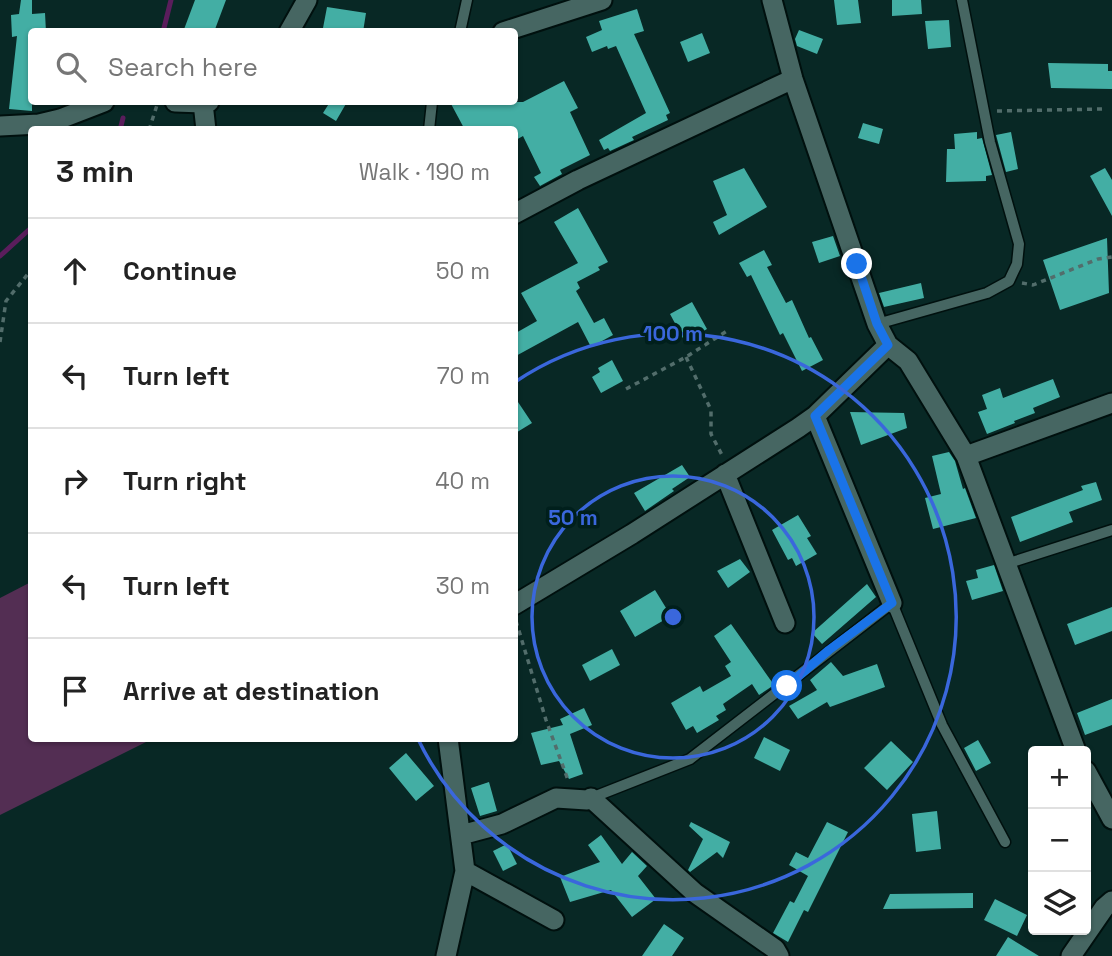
<!DOCTYPE html>
<meta charset="utf-8">
<style>
:root{--surface:#fff;--page:#f2f2f2;--text:#222;--muted:#767676;--line:#e0e0e0}
body{margin:0;font-family:"Space Grotesk",sans-serif;background:var(--page);color:var(--text)}
.controls{position:absolute;right:21px;bottom:21px;display:grid;overflow:hidden;border-radius:7px;box-shadow:0 2px 5px #0004}
.controls button{width:63px;height:63px;display:grid;place-items:center;padding:0;border:0;border-bottom:2px solid var(--line);background:var(--surface);color:var(--text);font:35px sans-serif}
.stop{position:absolute;width:21px;height:21px;margin:-16px;border:5px solid #1a73e8;border-radius:50%;background:#fff}
.stop.end{background:#1a73e8;border-color:#fff;box-shadow:0 2px 7px #0008}
.list{margin:0;padding:0;list-style:none}
h2{display:flex;justify-content:space-between;align-items:center;height:91px;margin:0;padding:0 28px;font-size:30px}
h2 small{font-size:23px;font-weight:400;color:var(--muted)}
.list li{display:grid;grid-template-columns:46px 1fr auto;gap:21px;align-items:center;box-sizing:border-box;height:105px;padding:0 28px;border-top:2px solid var(--line)}
.list b{display:block;font-size:26px;white-space:nowrap}
.list em{font-size:23px;font-style:normal;color:var(--muted)}
.icon{flex:none;width:38px;height:38px;fill:none;stroke:currentColor;stroke-width:2;stroke-linecap:round;stroke-linejoin:round}
.map{position:relative;flex:none;width:1112px;height:956px;overflow:hidden}
.search{position:absolute;background:var(--surface);box-shadow:0 2px 5px #0004;left:28px;top:28px;width:490px;height:77px;display:flex;align-items:center;gap:18px;box-sizing:border-box;padding:0 24px;border-radius:7px;color:var(--muted);font-size:26px}
.panel{position:absolute;background:var(--surface);box-shadow:0 2px 5px #0004;left:28px;top:126px;width:490px;height:616px;border-radius:7px}
.map>svg:first-child{display:block}
</style>
<div class="map">
<svg width="1112" height="956" viewBox="0 0 1112 956">
<rect width="100%" height="100%" fill="#082825"/>
<path fill="#532e53" d="M31,582L32,738L152,739L0,815V598Z"/>
<g fill="none" stroke-linecap="round" stroke-linejoin="round">
<path stroke="#5a1d5c" stroke-width="5" d="M163,32L171,0
M120,130L123,118
M0,256L32,227"/>
</g>
<path fill="#43aea4" d="M21,0H32V14L45,13L46,32H32V111L9,109L17,36L12,37L11,15L19,14Z
M195,0H226L214,32H183Z
M834,0H858L861,23L837,25Z
M892,0H921L922,14L892,16Z
M327,7L366,13L363,32L323,28Z
M637,9L644,31L634,34L670,113L666,115L668,120L632,137L634,140L610,151L608,148L604,150L599,140L646,113L616,46L608,49L607,46L592,52L586,37L602,30L599,21Z
M949,20L951,47L928,49L925,21Z
M799,30L823,39L817,54L797,46L795,39Z
M702,33L710,53L688,62L680,42Z
M1048,63L1108,64V71H1112V89L1051,88Z
M564,81L578,108L570,112L590,155L560,170L562,174L540,186L534,177L541,173L523,136L514,141V130H465L450,102H523Z
M330,102H347L336,121L323,113Z
M863,123L883,129L879,144L858,138Z
M977,132V139L982,138L992,175L986,176V181L946,182L947,149H955L954,134Z
M1011,132L1018,169L1006,172L996,135Z
M744,168L767,207L719,235L713,222L727,215L713,181Z
M1105,168L1112,180V216L1090,176Z
M578,208L608,262L598,267L600,270L577,282L580,288L576,291L594,323L604,318L613,335L591,347L578,322L514,357V334L537,321L521,293L578,263L554,222Z
M833,236L840,256L819,263L812,242Z
M1107,238L1109,293L1060,310L1043,260Z
M764,250L772,265L767,267L786,303L792,300L809,338L811,337L823,360L802,371L783,333L780,335L751,275L747,277L739,263Z
M921,283L924,298L884,307L879,293Z
M692,302L707,329L685,342L670,314Z
M612,360L623,381L601,393L592,377L600,372L598,368Z
M1053,379L1060,397L1033,408L1035,413L1014,421L1015,423L987,434L978,412L987,409L982,395L1000,388L1003,398Z
M514,396L532,423L514,434Z
M850,412L904,413L907,428L861,445Z
M949,452L955,461L963,489L965,488L976,518L933,529L925,498L941,494L932,456Z
M682,465L690,477L672,489L674,491L645,511L634,493Z
M1096,482L1102,500L1069,512L1073,522L1020,542L1011,517L1083,490L1081,486Z
M798,515L811,536L807,538L817,554L796,566L792,558L788,560L772,530Z
M740,559L750,572L728,588L717,571Z
M994,565L1003,591L972,600L966,581L978,578L976,570Z
M867,584L876,597L822,644L812,633Z
M655,590L671,616L635,637L620,611Z
M1112,607V631L1075,645L1067,624Z
M731,624L774,685L759,695L752,684L723,704L726,710L716,716L719,720L697,733L693,726L686,730L671,703L700,686L703,692L731,676L725,666L731,662L714,636Z
M612,649L620,665L590,681L582,665Z
M831,662L843,676L877,664L885,687L830,707L827,702L798,719L789,706L817,690L810,680Z
M1112,699V725L1085,735L1077,713Z
M584,708L592,725L570,734L583,774L569,779L559,761L541,765L531,733L563,725L560,719Z
M764,737L790,750L780,771L754,758Z
M978,740L991,763L976,771L964,748Z
M891,741L913,762L887,790L864,768Z
M406,753L434,786L416,801L389,768Z
M489,782L497,811L480,816L471,788Z
M937,811L941,849L916,852L912,814Z
M691,822L730,842L723,858L717,852L690,872L688,870L703,839L689,826Z
M827,822L848,832L808,912L804,910L788,942L773,933L790,901L794,903L808,876L789,865L796,852L808,858Z
M601,835L622,864L632,852L647,866L638,876L656,899L632,917L611,890L570,902L560,877L600,862L588,845Z
M507,844L517,864L503,871L493,851Z
M973,893V908L883,909L890,894Z
M995,899L1027,915L1017,936L984,920Z
M664,924L684,938L672,956H642Z
M1008,937L1039,956H996Z"/>
<g fill="none" stroke-linecap="round" stroke-linejoin="round">
<g stroke="#00100e" stroke-width="13">
<path id="lane" d="M460,32L467,0
M429,130L432,102
M877,324L987,293L1009,281L1017,264L1019,244L990,142L962,0
M1006,564L1112,530
M591,798L690,759L892,603L942,725L1005,842"/>
</g>
<g stroke="#00100e" stroke-width="23">
<path id="street" d="M772,0L793,79L877,324L888,345L908,361L966,456L1076,751
M289,32L307,0
M503,32L602,0
M175,102L203,103L209,102
M203,103L206,130
M0,126L39,124L60,119L104,102
M514,214L578,180L793,79
M815,416L892,603
M966,456L1112,403
M725,474L785,623
M514,605L632,534L798,428L815,416L888,345
M1086,771L1112,819
M591,798L695,893L775,949L779,956
M461,835L502,824L556,798L587,800
M465,871L554,920
M446,956L465,871L448,738
M1071,956L1104,908L1112,901"/>
</g>
<path stroke="#526d6b" stroke-width="3.5" stroke-dasharray="5 5" stroke-linecap="butt" d="M997,111L1102,109
M149,130L157,105
M1022,283L1033,285L1098,259L1112,257
M0,342L6,301L32,269
M686,357L711,410V434L722,455
M626,389L686,357L727,331
M516,621L546,720L568,780"/>
<use href="#lane" stroke="#466662" stroke-width="10"/>
<use href="#street" stroke="#466662" stroke-width="19"/>
</g>
<g fill="none" stroke-linecap="round" stroke-linejoin="round">
<path stroke="#1a73e8" stroke-width="9" d="M787,686L829,650L892,603L815,416L888,345L877,324L857,264"/>
</g>
<g fill="none" stroke="#3a67dc" stroke-width="3.5">
<circle cx="673" cy="617" r="141"/>
<path d="M515 382A283 283 0 1 1 418 739"/>
</g>
<circle cx="673" cy="617" r="10" fill="#3a67dc" stroke="#001f1c" stroke-width="3.5"/>
<g font-size="21" text-anchor="middle" font-weight="bold" fill="#3a67dc" stroke="#001f1c" stroke-width="7" stroke-linejoin="round" paint-order="stroke">
<text x="673" y="341">100 m</text>
<text x="573" y="525">50 m</text>
</g>
</svg>
<div class="controls">
<button>+</button>
<button>−</button>
<button><svg class="icon" aria-label="layers" viewBox="0 0 24 24"><path d="M12 4l9 5-9 5-9-5zM3 14l9 5 9-5"/></svg></button>
</div>
<div class="stop" style="left:787px;top:686px"></div>
<div class="stop end" style="left:857px;top:264px"></div>
<div class="search"><svg class="icon" aria-label="search" viewBox="0 0 24 24"><circle cx="10" cy="10" r="6"/><path d="M15 15l6 6"/></svg>Search here</div>
<section class="panel">
<h2>3 min<small>Walk · 190 m</small></h2>
<ul class="list">
<li><svg class="icon" aria-label="ahead" viewBox="0 0 24 24"><path d="M12 20V5M6 11l6-6 6 6"/></svg><div><b>Continue</b></div><em>50 m</em></li>
<li><svg class="icon" aria-label="left" viewBox="0 0 24 24"><path d="M17 20v-9H6M10 6l-5 5 5 5"/></svg><div><b>Turn left</b></div><em>70 m</em></li>
<li><svg class="icon" aria-label="right" viewBox="0 0 24 24"><path d="M7 20v-9h11M14 6l5 5-5 5"/></svg><div><b>Turn right</b></div><em>40 m</em></li>
<li><svg class="icon" aria-label="left" viewBox="0 0 24 24"><path d="M17 20v-9H6M10 6l-5 5 5 5"/></svg><div><b>Turn left</b></div><em>30 m</em></li>
<li><svg class="icon" aria-label="arrive" viewBox="0 0 24 24"><path d="M6 21V4h12l-3 4 3 4H6"/></svg><div><b>Arrive at destination</b></div></li>
</ul>
</section>
</div>
